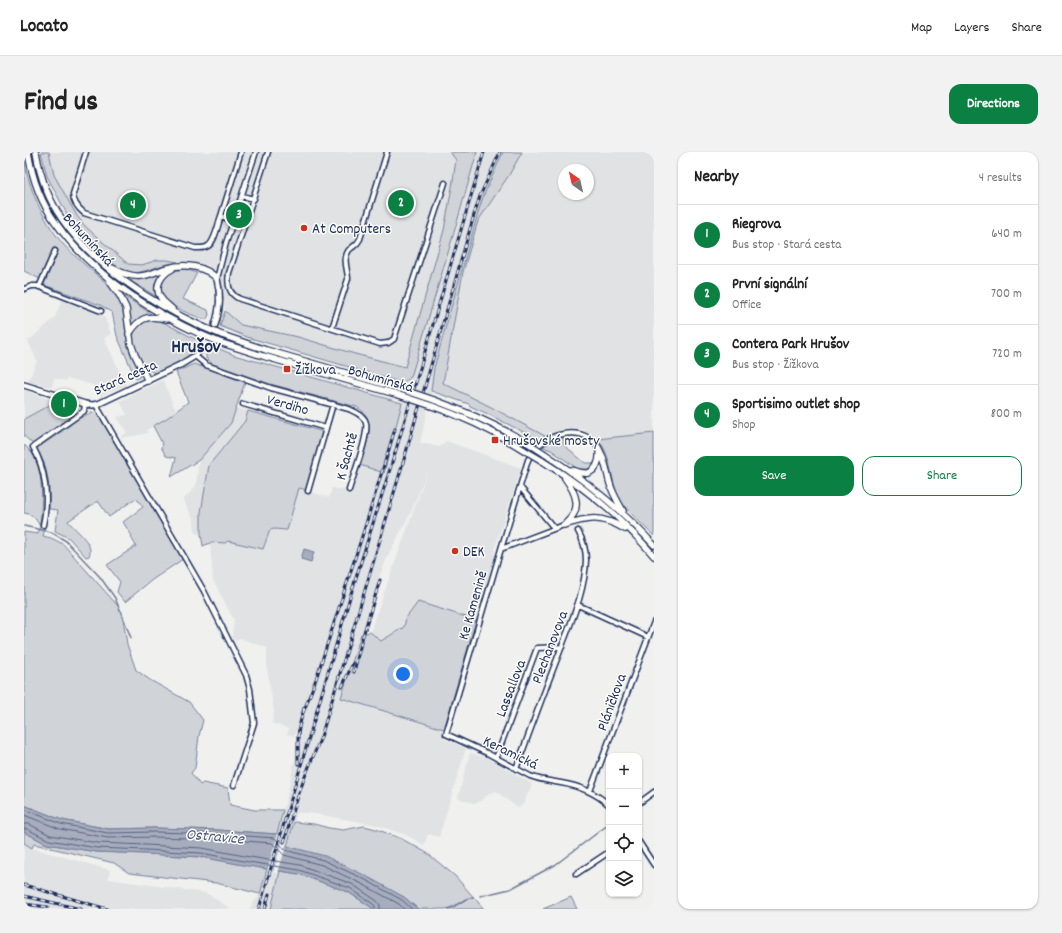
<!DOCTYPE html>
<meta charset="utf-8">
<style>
:root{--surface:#fff;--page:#f2f2f2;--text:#222;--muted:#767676;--line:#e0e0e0;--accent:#0b8043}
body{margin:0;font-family:Dekko,sans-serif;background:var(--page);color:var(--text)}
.controls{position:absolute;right:12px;bottom:12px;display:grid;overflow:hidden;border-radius:8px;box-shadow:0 1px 3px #0004}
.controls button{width:36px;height:36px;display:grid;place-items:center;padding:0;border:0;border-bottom:1px solid var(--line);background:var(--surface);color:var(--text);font:20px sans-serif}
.compass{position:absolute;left:534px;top:12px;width:36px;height:36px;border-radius:50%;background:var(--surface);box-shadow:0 1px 3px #0004;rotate:326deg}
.you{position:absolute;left:379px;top:522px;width:14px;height:14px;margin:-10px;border:3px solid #fff;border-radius:50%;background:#1a73e8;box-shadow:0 0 0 6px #1a73e833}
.badge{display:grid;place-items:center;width:26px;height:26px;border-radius:50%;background:var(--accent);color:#fff;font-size:13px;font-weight:700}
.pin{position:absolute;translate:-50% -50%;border:2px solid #fff;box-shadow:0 1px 4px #0006}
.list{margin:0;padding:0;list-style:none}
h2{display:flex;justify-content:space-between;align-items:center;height:52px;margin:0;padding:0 16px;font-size:17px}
h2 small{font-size:13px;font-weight:400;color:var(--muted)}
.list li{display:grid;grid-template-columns:26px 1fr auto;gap:12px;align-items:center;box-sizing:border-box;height:60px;padding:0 16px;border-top:1px solid var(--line)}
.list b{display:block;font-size:15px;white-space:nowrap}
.list p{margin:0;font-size:13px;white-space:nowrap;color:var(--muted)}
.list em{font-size:13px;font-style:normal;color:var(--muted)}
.actions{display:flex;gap:8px;padding:12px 16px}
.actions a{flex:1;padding:9px 0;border:1px solid var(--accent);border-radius:12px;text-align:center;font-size:14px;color:var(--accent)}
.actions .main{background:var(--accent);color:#fff}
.icon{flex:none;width:22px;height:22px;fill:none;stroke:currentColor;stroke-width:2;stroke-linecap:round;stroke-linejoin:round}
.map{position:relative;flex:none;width:630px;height:757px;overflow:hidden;border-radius:12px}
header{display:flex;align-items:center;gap:24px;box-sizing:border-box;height:56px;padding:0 20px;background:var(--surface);border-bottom:1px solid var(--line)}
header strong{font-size:19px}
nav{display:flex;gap:22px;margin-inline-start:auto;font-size:14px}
.intro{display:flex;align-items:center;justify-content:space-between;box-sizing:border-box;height:96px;padding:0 24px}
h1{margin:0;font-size:28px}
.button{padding:10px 18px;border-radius:12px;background:var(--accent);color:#fff;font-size:14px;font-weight:700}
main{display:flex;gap:24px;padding:0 24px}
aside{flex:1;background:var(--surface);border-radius:12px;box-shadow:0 1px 3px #0004}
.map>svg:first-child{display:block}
</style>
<header>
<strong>Locato</strong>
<nav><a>Map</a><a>Layers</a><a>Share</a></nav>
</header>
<div class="intro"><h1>Find us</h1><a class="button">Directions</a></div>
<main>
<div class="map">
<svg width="630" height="757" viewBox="0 0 630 757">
<rect width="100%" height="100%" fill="#f0f0ee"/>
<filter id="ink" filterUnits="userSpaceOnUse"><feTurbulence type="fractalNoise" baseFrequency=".025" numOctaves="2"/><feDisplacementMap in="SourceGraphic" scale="8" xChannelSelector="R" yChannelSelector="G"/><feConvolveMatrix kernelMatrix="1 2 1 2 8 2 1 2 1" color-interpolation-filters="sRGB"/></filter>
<g filter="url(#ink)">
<path fill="#e0e2e3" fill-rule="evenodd" d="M25,0H426L432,8L428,35L420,78L381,215L331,202L274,185L217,173L201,159L199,141L194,124L183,113L143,108H133L118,113L104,112L72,84L61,74L53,64L30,23Z
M453,0H479L459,45L454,61L410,216L407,235V242L396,291L416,295L422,289L497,316L472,392L470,403L471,404L454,463L450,462L449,467L394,450L382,466L380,475L357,489L346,480L405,316L387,360L364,403L355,426L318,546L420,577L418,586L442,596L415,685L404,682L400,693L382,683L353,673L286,661H273L256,719L247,757H225L236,742L263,643L277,578L273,577L270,584L263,582L265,577L248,571L250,560L243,516V496L216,486L212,488L208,486L210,468L189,428L186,391H201L204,389L239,397L246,378L249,377L263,378L275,336L305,346L308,336L328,340L336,313L360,321L378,251L431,77Z
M498,0H630V281L573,287L558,277H540L521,284L465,254L419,232L439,120L454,69L485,23ZM540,18H564V42H540Z
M38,148L80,164L87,182L80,186L102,233L76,244L72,234L43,226L42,229L30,226L28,235L4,230L13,209L4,189L30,167Z
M139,228L152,259L143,266L122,278L124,281L98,286L97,284L103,281L93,265L103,263L96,249Z
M0,238L31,250L0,267Z
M212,256L224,259L221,269L185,313L177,360V382L171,381L170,368L159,348L172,334L175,308L207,271Z
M446,601L465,607L508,632L499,652L494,656L472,639L466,641L452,652L434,646Z
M0,691L8,696L86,718L84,727L182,741L207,757H0Z"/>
<path fill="#d0d3d8" stroke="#76819b" d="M17,0H25L30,23L53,64L61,74L72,84L104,112L118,113L133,108H143L154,110L139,113L124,118L112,121L99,118L89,112L58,84L46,68L23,24Z
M426,0H453L431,77L387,225L379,231L223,185L196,174L201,159L217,173L274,185L331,202L381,215L420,78L428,35L432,8Z
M479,0H498L485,23L454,69L439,120L419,231L465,254L521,284L515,288L462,261L446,254L445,252L407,239L410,216L454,61L459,45Z
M0,5C4,36 18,66 38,91C44,98 53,105 60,112C71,122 85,131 93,144C102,158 100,178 104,194C106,203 112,212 116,219L114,220L116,225L112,227L93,184L88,160L76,153L20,133L33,101L29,97L16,127L0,119Z
M161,117L173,121L159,147L184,158L185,163L182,168C168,163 124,149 140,127C145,119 153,118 161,117Z
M137,121C132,129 130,136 133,145L107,129V127H120Z
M100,144L126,161L127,163L107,175L104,156Z
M127,168H135L175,189C173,198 165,203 157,209C150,214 140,221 132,221C121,220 111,199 109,189C109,183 111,176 115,172C119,169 123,169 127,168Z
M186,193L210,203L235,210L378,251L360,321L336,313C340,298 352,274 340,261C338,258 335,257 333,255L246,232L189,212L182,206V200Z
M170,212L221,230L207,271L175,308L147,325L152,306L142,304L137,295L139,293L129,274L143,266L164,250L152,220Z
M31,250L44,253L47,267L9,292L0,284V267Z
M224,259L300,280L283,338L275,336L263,378L250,377L246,378L239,397L204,389L201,391L188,390L179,394L177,382V360L185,313L221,269Z
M70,260L77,267L133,362L159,407L128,428L101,450L93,440L96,430L83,413L112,394L107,385L108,384L99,370L119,355L112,346L85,365L74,349L44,369C51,378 71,392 65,404L62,405L45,386L31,379L34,358L25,357C26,342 25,325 20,311C18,306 15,301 12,297C20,291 29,286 37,280C48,272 56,264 70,260Z
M630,281V384C619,373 605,361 596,348C586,330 588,300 573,287Z
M539,286L540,293L561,311H570L564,317H554L527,298L519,295L526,290L530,288Z
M0,293C22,309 18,350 16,374L21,376L19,384L27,386L39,392L94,454L98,460L103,492L112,518L126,528L165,550L179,568L175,584L171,616L167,621L176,633L179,631L204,636L206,653L231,658H259L253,682L194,678L131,676L85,677L38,668L0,653V380L14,382L16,374C11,366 9,362 0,361Z
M394,450L452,468L420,577L317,546L337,482L346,480L357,489L380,475L382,466Z
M270,670L290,672L305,676L319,678L340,674L352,677L378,687L403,701L431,724L460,757H394L380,745L263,694Z
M0,680L23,692L73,700L122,702L177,705L243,717L236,742L192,731L105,721L90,711L10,692L8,696L0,691Z
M256,719L275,722L324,740L350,757H247Z
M547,745L553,757H519Z"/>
<path fill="#a7adbd" stroke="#6f7b97" d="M280,397L290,400L287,410L277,407Z
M0,653L38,668L85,677L131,676L194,678L253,682L263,694L301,704L342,724L380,745L394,757H350L324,740L275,722L224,714L177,705L122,702L73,700L23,692L0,680Z"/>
<path fill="#f0f0ee" d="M254,681L258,685L248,720L243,719Z
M259,686L263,691L254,721L249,720Z"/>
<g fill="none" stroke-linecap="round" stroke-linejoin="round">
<path stroke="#536184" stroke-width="1" d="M0,657L37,672L84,681L131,680L194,682L251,686L261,698L299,708L340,727L378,748L388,757
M0,663L36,677L84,686L131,685L194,687L248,691L260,703L298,713L338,732L375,752L380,757
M0,672H5L26,683L74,691L122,693L178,696L226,705L276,713L328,732L353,749L356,753V757
M0,677H3L25,688L73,696L122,698L177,701L225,710L275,718L326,736L349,752L351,754V757"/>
<path stroke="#6f7b97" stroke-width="1.5" d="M0,374L27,380L42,389L76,425L91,446L99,465L107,486
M617,647L630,637
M456,744L486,737L531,713L585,672
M423,757L429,755L442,747L449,745"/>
<g stroke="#1b2f5e" stroke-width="7">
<path id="minor" d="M62,0L49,42C49,50 54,56 60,61L171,96C175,96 180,97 184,94C191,90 194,72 197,64L209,69
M244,0L205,121C203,132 205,143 216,147L356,192L364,191L370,187L421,31
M218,44L230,47
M197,64L217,0
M193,127L202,91L232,0
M15,135L31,99
M0,137L8,134H13L77,159
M308,176L324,127C324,118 318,107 325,98C326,97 329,95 330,94C333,92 335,89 336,87L363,0
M171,204L182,213L247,236L325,257C331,260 340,263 342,271C345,284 329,324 325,338
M219,252L302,276
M72,253L180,439L222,523L226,537L230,571L210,633
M574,295C572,292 569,288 565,286C550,277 528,282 515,293C510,297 507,303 504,308L477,397L422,582L463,601L506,624C516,628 526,629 537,631C555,634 571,640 585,653
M496,335L530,376
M284,339L309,252
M19,373C25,347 22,318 9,295L60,259L61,252
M477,397L540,373
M554,453L624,485
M472,606L513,496L538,495
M492,617C506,579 520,540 535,502C546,472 561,441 562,408C562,397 559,388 554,379
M566,639L630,470
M615,651L630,640
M615,690L630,713
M552,722L585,700"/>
</g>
<g stroke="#1b2f5e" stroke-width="8">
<path id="tertiary" d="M191,173C196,158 197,142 193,127
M0,233L61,252L69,253L74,252L156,213L171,204L182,191"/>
</g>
<g stroke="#1b2f5e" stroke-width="8">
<path id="secondary" d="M4,0C8,25 17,51 32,71C66,120 123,157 176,182
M12,0C16,24 24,47 38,67C69,113 129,152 179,175
M88,116C97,121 107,125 117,124C127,123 135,118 144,116C160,111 182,114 193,127
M148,117C138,122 129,134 137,146C139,150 144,153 148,157
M86,130L96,144L102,156L107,192L111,203L124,229
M105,182C116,165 123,163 143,167
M198,183L242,198L377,237
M195,190L239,204L375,243
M410,248C443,260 474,274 504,291
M408,254C440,265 471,280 500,298
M574,295C582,309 582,318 586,332C589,342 594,350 599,359
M521,302C561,328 598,358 630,393
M517,308C551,329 584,354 611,383C618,390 624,397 630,404
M547,318C552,319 558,322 564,321C573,318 576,308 575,299
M541,326C552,341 559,357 542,371
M540,373C565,365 577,363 601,377"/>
</g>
<use href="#minor" stroke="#fdfcf7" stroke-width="4"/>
<use href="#tertiary" stroke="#fdfcf7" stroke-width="5"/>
<use href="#secondary" stroke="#fdfcf7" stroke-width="5.5"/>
<g stroke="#1b2f5e" stroke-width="3">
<path id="rail" d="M330,520L338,487L356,428
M318,535L329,511
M279,561L292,527L341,375L371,277
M274,612V585L275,575L280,556
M273,647L280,627L297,585L381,304L450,63L456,44L476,0
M260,690L274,644
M0,733L83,757
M0,744L57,757
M0,752L24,755
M235,757L326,445L371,301L460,0
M241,757L245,742"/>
</g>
<use href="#rail" stroke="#fdfcf7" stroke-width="1.5" stroke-dasharray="4.5" stroke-linecap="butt"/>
<g stroke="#1b2f5e" stroke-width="8" stroke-linecap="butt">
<path id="secondary-bridge" d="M179,175L198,183
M176,182L195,190
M377,237L410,248
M375,243L408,254
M504,291L521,302
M500,298L517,308"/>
</g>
<use href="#secondary-bridge" stroke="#fdfcf7" stroke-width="5.5"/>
</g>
</g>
<g fill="#c8321e" stroke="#fdfcf7" stroke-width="1.5">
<circle cx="280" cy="76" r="4"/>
<rect x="259" y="213" width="8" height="8" rx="2"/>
<rect x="467" y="284" width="8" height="8" rx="2"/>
<circle cx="431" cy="399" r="4"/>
</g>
<g text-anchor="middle" stroke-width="3" stroke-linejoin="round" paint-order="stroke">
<g font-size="15" fill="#1b2f5e" stroke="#fdfcf7" text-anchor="start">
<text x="288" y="81">At Computers</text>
<text x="271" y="222">Žižkova</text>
<text x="479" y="293">Hrušovské mosty</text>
<text x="439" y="404">DEK</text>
</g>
<g font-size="15" fill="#1b2f5e" stroke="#fdfcf7">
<text transform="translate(65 87) rotate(47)" y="5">Bohumínská</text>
<text transform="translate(101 225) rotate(-24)" y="5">Stará cesta</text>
<text transform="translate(357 226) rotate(16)" y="5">Bohumínská</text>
<text transform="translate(264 252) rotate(16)" y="5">Verdiho</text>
<text transform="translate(322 304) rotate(-75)" y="5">K Šachtě</text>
<text transform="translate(448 453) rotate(-74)" y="5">Ke Kamenině</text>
<text transform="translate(525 495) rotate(-69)" y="5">Plechanovova</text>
<text transform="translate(486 536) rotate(-69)" y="5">Lassallova</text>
<text transform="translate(587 550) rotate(-70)" y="5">Pláničkova</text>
<text transform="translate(487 600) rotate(26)" y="5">Keramická</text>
</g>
<g font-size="16" font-style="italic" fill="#4c5b7f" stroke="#fdfcf7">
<text transform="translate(191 683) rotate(5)" y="6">Ostravice</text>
</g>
<g font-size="19" font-weight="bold" fill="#1b2f5e" stroke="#fdfcf7">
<text x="172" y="200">Hrušov</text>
</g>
</g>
</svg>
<div class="controls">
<button>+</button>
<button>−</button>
<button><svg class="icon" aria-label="locate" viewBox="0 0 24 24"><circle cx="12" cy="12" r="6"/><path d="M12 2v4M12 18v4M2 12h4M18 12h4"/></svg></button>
<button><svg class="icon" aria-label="layers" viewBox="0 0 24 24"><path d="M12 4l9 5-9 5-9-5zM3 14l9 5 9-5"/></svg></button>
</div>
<svg class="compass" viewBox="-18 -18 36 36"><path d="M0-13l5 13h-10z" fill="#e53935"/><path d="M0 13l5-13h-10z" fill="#767676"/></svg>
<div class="you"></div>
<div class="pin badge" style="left:40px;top:252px">1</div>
<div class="pin badge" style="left:377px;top:51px">2</div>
<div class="pin badge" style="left:215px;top:63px">3</div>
<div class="pin badge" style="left:109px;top:53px">4</div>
</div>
<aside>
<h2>Nearby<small>4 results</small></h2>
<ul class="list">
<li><span class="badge">1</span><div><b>Riegrova</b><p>Bus stop · Stará cesta</p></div><em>640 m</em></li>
<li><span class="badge">2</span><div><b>První signální</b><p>Office</p></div><em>700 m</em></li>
<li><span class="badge">3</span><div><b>Contera Park Hrušov</b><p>Bus stop · Žižkova</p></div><em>720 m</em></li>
<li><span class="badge">4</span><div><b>Sportisimo outlet shop</b><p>Shop</p></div><em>800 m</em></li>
</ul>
<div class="actions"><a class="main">Save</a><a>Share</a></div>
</aside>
</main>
